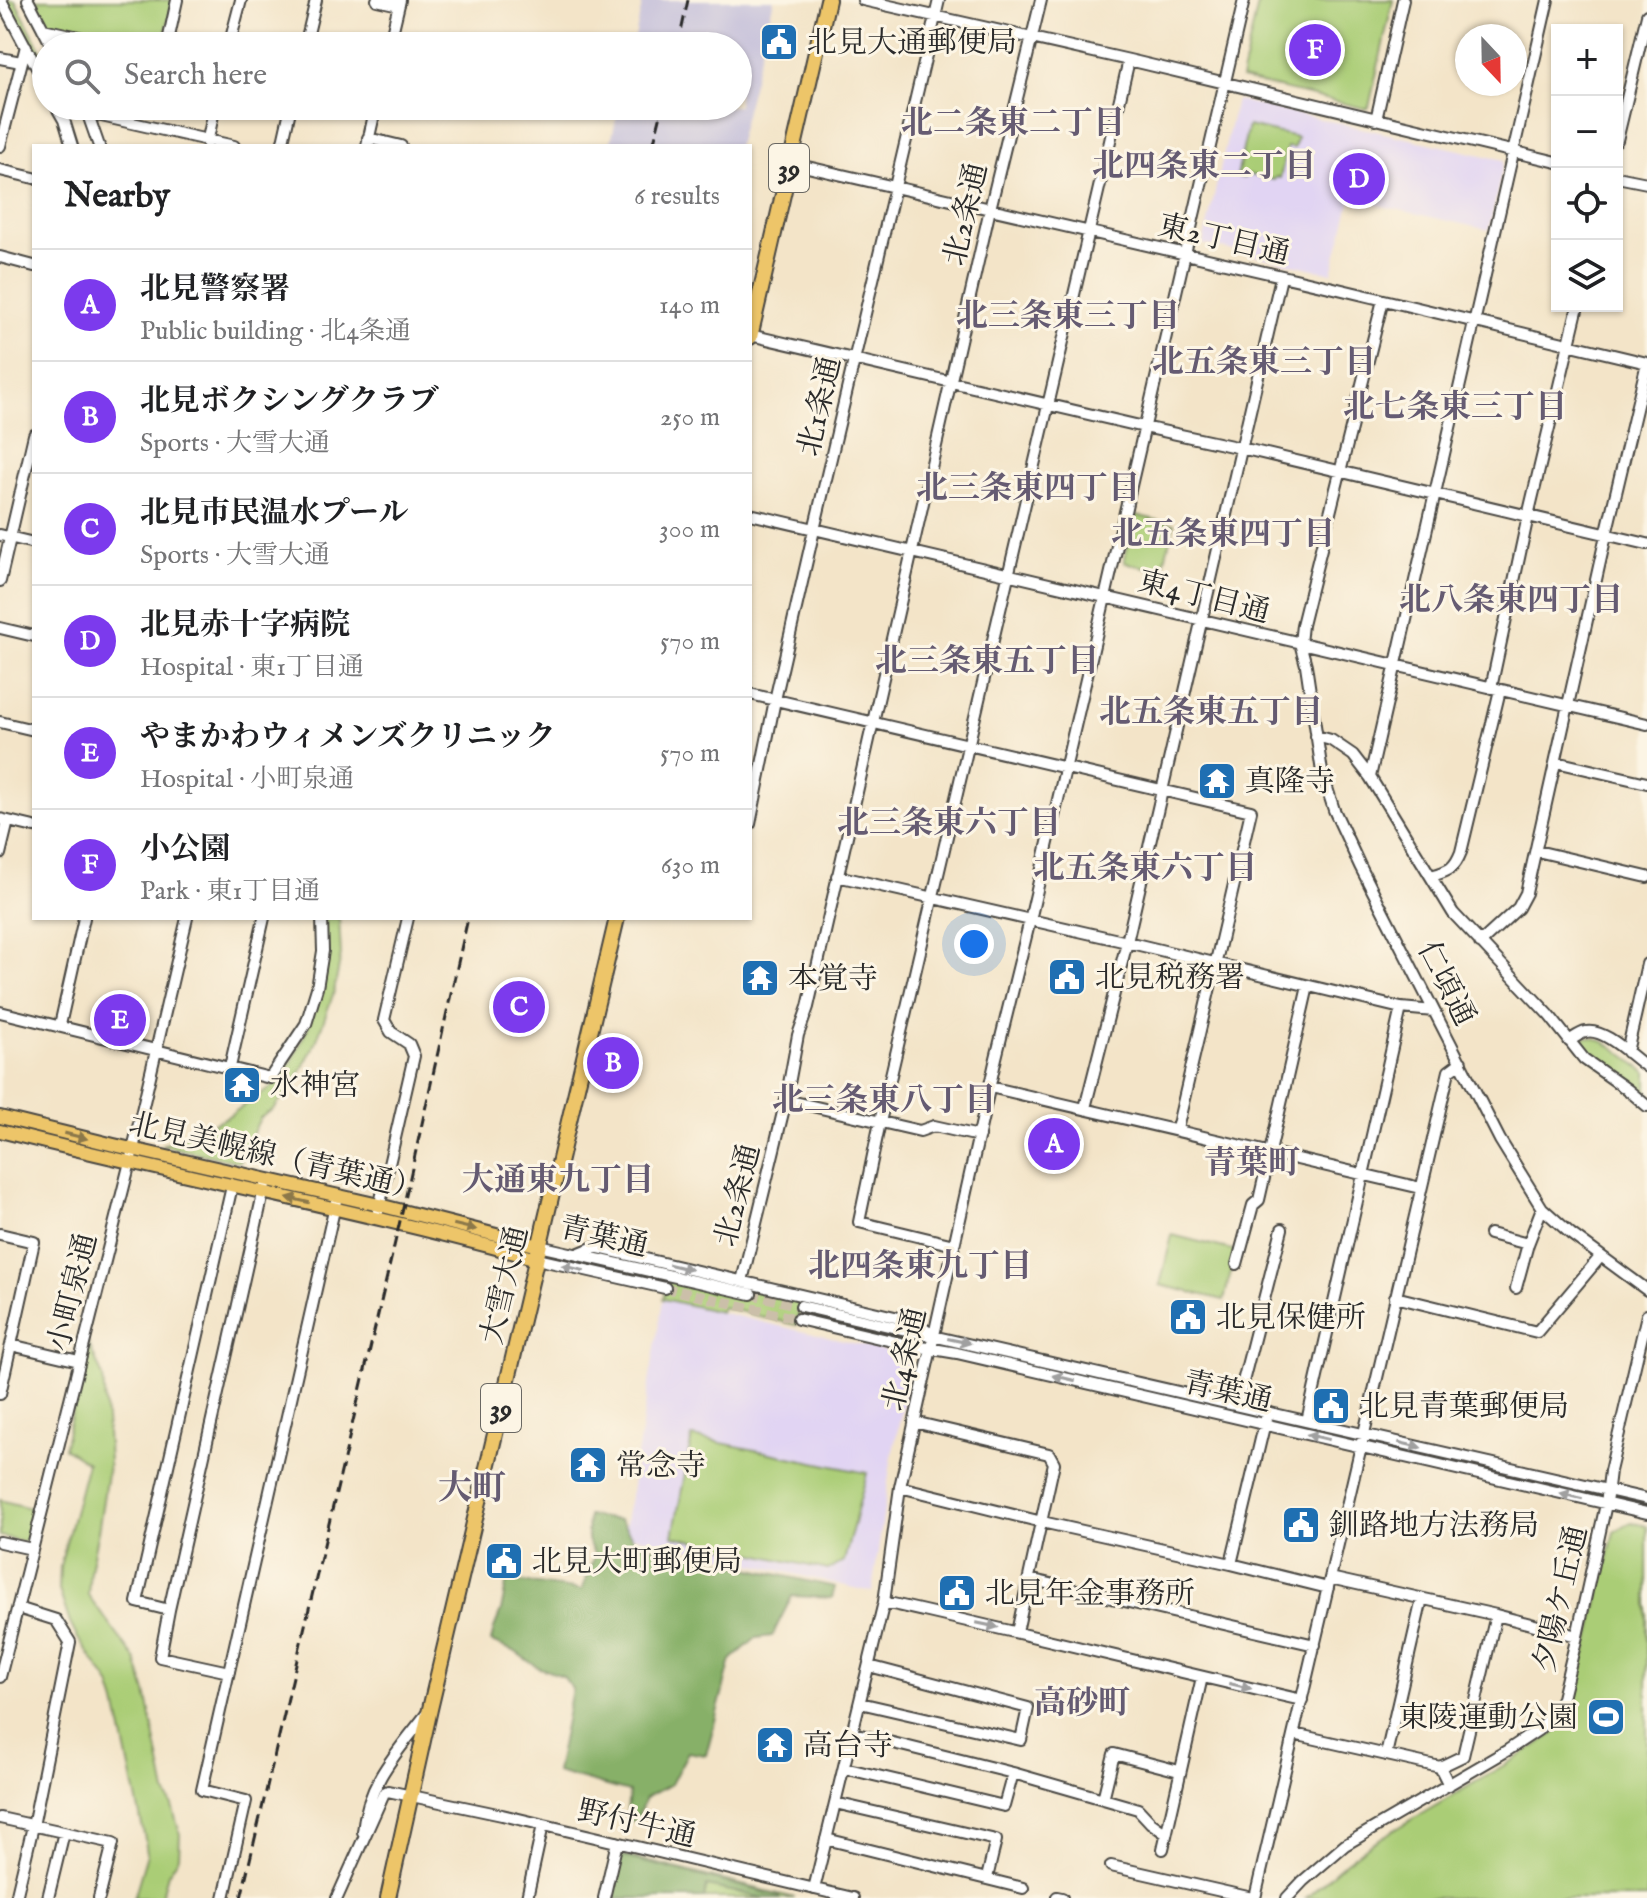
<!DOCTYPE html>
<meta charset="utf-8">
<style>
:root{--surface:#fff;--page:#f6f6f6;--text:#202124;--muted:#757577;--line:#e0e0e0;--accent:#7c3aed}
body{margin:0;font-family:"IM FELL English","Noto Serif JP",serif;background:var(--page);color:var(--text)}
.controls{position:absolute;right:24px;top:24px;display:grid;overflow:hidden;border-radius:0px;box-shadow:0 2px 6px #0004}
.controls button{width:72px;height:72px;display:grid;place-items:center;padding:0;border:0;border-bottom:2px solid var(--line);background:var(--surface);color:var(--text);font:40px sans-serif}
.compass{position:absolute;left:1455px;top:24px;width:72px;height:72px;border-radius:50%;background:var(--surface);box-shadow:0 2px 6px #0004;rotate:158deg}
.you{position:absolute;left:974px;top:944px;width:28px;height:28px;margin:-20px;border:6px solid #fff;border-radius:50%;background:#1a73e8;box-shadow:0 0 0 12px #1a73e833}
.badge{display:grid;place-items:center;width:52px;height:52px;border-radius:50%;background:var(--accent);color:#fff;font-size:26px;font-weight:700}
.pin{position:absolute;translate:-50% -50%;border:4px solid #fff;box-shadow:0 2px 8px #0006}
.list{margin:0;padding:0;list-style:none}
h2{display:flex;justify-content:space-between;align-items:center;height:104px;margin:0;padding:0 32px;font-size:34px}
h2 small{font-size:26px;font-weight:400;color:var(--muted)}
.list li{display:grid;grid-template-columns:52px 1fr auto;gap:24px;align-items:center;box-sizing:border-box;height:112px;padding:0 32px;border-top:2px solid var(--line)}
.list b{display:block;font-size:30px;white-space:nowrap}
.list p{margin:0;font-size:26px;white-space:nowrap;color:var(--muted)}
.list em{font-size:26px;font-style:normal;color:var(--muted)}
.icon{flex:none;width:44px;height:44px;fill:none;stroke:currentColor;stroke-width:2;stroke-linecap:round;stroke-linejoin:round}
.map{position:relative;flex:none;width:1647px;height:1898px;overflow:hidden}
.search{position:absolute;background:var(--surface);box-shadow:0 2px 6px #0004;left:32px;top:32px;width:720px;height:88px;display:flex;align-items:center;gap:20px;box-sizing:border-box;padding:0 28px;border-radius:44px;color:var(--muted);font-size:30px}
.panel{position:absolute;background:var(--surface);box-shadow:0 2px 6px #0004;left:32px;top:144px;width:720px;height:776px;border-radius:0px}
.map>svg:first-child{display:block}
</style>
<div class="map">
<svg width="1647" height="1898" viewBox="0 0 1647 1898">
<rect width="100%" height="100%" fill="#fcf5e5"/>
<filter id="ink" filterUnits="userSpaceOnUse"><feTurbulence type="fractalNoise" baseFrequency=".0125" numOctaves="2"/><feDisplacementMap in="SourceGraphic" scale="16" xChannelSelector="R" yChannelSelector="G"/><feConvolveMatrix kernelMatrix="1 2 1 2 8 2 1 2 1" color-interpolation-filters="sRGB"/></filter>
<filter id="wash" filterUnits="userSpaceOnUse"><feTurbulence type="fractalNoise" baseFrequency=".006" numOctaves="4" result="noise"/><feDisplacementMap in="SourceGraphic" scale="32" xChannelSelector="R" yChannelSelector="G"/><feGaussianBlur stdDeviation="1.8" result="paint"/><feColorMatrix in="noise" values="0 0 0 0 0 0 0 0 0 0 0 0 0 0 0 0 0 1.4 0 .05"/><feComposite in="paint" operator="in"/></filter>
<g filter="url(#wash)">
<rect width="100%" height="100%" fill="#f3e4c8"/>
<path fill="#e1d4f3" d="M1236,100L1504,160L1489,230L1351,199L1332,273L1203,244Z
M663,1299L904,1355L911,1367L891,1461L872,1592L624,1534Z"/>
<path fill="#c5c0da" d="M643,0H774L737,146H610L619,106H738V46H633Z"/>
<path fill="#aacd76" stroke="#6a7c50" stroke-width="2" d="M3,0H15L46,60V81Z
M36,0H173L163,46H139L48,25Z
M1259,0H1393L1369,107L1367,109L1241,79Z
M1248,126L1297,137L1294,148L1287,147L1280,178L1276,177L1274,180L1246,174L1244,178L1237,176Z
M1135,515L1174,524L1162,571L1124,562Z
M325,918H339L341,955L334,992L316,1042L300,1073L274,1109L260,1118L239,1162L161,1145L175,1141L225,1118L279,1082L293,1059L309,1025Z
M1586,1037C1606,1036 1631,1062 1647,1073V1100L1580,1049L1577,1044L1580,1039Z
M1172,1235L1236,1251L1224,1300L1160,1285Z
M668,1279L752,1289L802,1301L796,1325L722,1307L720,1312L663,1299Z
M88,1342L103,1377L109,1461L99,1526L90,1570L88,1595L136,1660L146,1692L166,1793L172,1806L180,1834L179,1857L168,1874L161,1898H134L147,1854L145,1839L116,1703L110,1684L77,1637L70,1623L59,1590L60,1566L87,1463L64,1448Z
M692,1437L867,1473L844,1561L828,1570L673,1536Z
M0,1500L34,1509L26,1542L0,1536Z
M1631,1522L1647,1526V1898H1306L1345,1863L1369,1845L1535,1747L1557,1731L1574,1704L1614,1532Z
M619,1854L795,1898H608Z"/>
<path fill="#87b067" stroke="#596e49" stroke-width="2" d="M588,1516L620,1520L637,1544L835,1587L832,1598L792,1596L772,1636L756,1638L731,1660L706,1755L688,1752L671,1784L645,1798L637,1820L626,1821L629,1792L556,1772L572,1689L563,1676L537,1667L514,1651L491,1642L494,1628L501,1611L507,1580L582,1590L595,1555L587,1540Z
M620,1856L780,1896V1898H764L707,1886L704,1898H610Z"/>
</g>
<g filter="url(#ink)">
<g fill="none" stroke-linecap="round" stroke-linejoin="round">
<path stroke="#cbbfa9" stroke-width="10" stroke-dasharray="10 5" stroke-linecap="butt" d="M665,1288L798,1319
M751,1294L801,1306"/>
<g stroke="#494743" stroke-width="14">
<path id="minor" d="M1,0L46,85
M28,0L52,46
M377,0L399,5
M863,0L1129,60L1557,162
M43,29L119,46
M167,46L177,0
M229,46L241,0
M305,46L316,0
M389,46L400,0
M0,58L21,62
M56,106L64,120L72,146
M85,106L99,146
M88,113L234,146
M1376,120L1403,0
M368,138L401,146
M1617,140L1647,15
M207,143L215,106
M0,146L26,46
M282,146L291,106
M367,146L376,106
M790,163L1334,288L1647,363
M0,170L34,178
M1617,177L1647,183
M0,257L34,266
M1383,300L1302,625L1300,643L1306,665L1322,772L1334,810L1360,866L1500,1140L1542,1208L1571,1234L1647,1290
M750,335L1144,427L1241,448L1647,544
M750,514L1647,724
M0,535L34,543
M0,581L34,435
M0,628L34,636
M1491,688L1528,516L1578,306
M750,694L1251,811L1177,1129
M0,722L34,730
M1316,736L1331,740L1353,755L1370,777L1453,913L1549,1015L1584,1059L1628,1090L1647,1106
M1556,762L1647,783
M1370,777L1548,0
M0,819L34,827
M750,824L775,700L814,530L939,0
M1537,851L1647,877
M0,854L8,821
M837,876L1127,942L1401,1008L1434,1011
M1431,876C1448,871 1454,870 1461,852L1500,690
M1480,943L1518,908L1526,893L1606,535L1647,363
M0,1012L270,1078L306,1024L317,988L323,951L322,918
M60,1025L84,918
M1569,1041C1574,1038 1580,1033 1586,1032C1605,1028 1632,1057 1647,1067
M1627,1052L1647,964
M230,1067L264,918
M990,1087L1421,1188
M786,1100L920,1131L934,1126L979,1136
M1085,1108L1127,942L1281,277
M378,1212L414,1056L409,1044L391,1032L384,1020L408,918
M0,1234L34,1242L0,1394
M1490,1234L1528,1244
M954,1245L859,1222L880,1122L1129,60
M539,1246L751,1294
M577,1254L594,1247L912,1321L930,1333
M537,1259L665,1288
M1237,1264L1253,1205L1259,1200L1308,986
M742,1281L786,1100L798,1035L808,1007L990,209L1041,0
M1516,1288L1528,1244L1542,1208
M1395,1297L1537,1332L1601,1256
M801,1306L1647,1499
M798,1319L909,1345L957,1353L1647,1513
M11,1345L79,1361
M1237,1405L1282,1229
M1307,1421L1401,1008
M914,1422L1049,1454L1054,1463L1017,1632
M900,1487L1042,1522L1231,1564L1328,1588
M0,1542L32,1549
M1231,1564L1266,1418
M1330,1578L1496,1615L1577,1636
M1029,1579L1315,1645
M884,1602C1023,1633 1162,1668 1302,1700
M169,1610L137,1602L232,1186
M229,1672L160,1657L169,1610L265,1185
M0,1677L130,1162L187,918
M860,1703L1021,1740L1028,1708L869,1666
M853,1733L1013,1773L1138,1809L1151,1823L1165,1833
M1294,1734L1440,1767L1449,1785
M1386,1755L1422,1599
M1440,1767L1463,1756L1496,1615
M844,1768L1004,1806L1013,1773
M1103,1799L1114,1754L1179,1771
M835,1803L996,1840L987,1878
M0,1818L113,1843L99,1898
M363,1832C367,1782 399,1750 428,1712
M826,1839L1023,1888
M1163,1849L1202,1677
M1111,1866L1252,1898
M814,1889L884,1602L900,1487L996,1058L1030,920L1244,0
M1057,1897L1062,1898
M16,1898L33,1826L70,1642L56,1620L18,1608
M48,1898L64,1832
M224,1898L246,1801L202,1790L336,1201
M337,1898L384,1793L388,1791L502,1815L853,1898
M527,1898L543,1825
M604,1898L617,1842
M1255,1898L1449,1071L1461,1062
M1287,1898L1303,1881L1345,1845L1508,1750L1538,1730L1552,1715L1562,1698L1577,1636L1606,1504L1610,1471L1647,1315"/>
</g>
<g stroke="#494743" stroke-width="16">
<path id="major" d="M0,1117L114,1145L379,1205L539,1246
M0,1131C178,1176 359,1210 537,1259"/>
</g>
<g stroke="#494743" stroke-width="18">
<path id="highway" d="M750,337L828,0
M388,1898L430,1709L617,918"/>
</g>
<use href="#minor" stroke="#fff" stroke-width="10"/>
<use href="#major" stroke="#edc569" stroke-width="12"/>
<use href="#highway" stroke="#edc569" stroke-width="14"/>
<path stroke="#2b2b2b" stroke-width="3" stroke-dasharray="12 6" stroke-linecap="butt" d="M678,46L688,0
M653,146L663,106
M241,1898L404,1204L468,918"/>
</g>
<defs><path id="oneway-solid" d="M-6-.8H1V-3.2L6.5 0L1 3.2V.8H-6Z" transform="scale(2)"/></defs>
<g fill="#8c784a">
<use href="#oneway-solid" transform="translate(76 1136) rotate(14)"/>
<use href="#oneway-solid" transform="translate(298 1200) rotate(-167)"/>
<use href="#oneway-solid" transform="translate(465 1227) rotate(13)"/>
</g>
<g fill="#a0a0a0">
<use href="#oneway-solid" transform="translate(680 1267) rotate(13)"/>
<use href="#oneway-solid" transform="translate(573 1268) rotate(-167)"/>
<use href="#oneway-solid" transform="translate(959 1341) rotate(12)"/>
<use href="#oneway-solid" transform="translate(1064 1378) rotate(-167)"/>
<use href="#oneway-solid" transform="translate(1318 1437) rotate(-167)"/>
<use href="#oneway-solid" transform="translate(1410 1445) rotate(13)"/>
<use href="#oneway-solid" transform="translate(1571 1496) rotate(-167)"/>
<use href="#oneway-solid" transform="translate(987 1625) rotate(12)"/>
<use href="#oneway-solid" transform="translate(1240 1686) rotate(13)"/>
</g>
</g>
<defs>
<g id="civic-square" transform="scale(2)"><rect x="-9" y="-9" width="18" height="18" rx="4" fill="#1f6fb2" stroke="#fcf5e5"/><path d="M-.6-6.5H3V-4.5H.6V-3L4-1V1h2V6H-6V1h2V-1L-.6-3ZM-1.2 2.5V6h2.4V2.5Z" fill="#fff"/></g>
<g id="temple-square" transform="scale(2)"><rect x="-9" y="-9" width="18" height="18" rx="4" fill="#1f6fb2" stroke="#fcf5e5"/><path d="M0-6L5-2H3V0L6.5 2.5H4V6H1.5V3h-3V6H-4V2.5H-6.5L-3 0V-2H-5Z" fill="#fff"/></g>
<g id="stadium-square" transform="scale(2)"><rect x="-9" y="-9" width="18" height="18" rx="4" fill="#1f6fb2" stroke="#fcf5e5"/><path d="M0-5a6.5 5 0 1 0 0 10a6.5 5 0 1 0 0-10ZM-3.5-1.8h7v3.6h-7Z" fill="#fff"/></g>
</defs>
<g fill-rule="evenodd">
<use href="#civic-square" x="779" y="42"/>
<use href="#temple-square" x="1217" y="781"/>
<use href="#civic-square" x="1067" y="977"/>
<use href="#temple-square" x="760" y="978"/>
<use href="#temple-square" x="242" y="1085"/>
<use href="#civic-square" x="1188" y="1317"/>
<use href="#civic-square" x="1331" y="1406"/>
<use href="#temple-square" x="588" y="1465"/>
<use href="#civic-square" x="1301" y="1525"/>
<use href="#civic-square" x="504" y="1561"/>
<use href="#civic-square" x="957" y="1593"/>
<use href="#stadium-square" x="1606" y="1717"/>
<use href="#temple-square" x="775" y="1745"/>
</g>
<g text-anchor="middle" stroke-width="6" stroke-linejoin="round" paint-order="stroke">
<g fill="#fcf5e5" stroke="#6a6863" stroke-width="2">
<rect x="769" y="144" width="40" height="48" rx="6"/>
<rect x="481" y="1384" width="40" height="48" rx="6"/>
</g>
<g font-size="28" font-weight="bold" fill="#2b2b2b">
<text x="789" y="178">39</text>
<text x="501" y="1418">39</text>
</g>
<g font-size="30" fill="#2b2b2b" stroke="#fcf5e5" text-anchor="start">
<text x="807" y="52">北見大通郵便局</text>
<text x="1245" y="791">真隆寺</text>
<text x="1095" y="987">北見税務署</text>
<text x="788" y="988">本覚寺</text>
<text x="270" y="1095">水神宮</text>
<text x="1216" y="1327">北見保健所</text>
<text x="1359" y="1416">北見青葉郵便局</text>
<text x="616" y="1475">常念寺</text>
<text x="1329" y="1535">釧路地方法務局</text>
<text x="532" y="1571">北見大町郵便局</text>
<text x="985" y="1603">北見年金事務所</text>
<text x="1578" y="1727" text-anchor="end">東陵運動公園</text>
<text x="803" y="1755">高台寺</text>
</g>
<g font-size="30" fill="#2b2b2b" stroke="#fcf5e5">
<text transform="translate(965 214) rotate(-77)" y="10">北2条通</text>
<text transform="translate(1224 239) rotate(13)" y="10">東2丁目通</text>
<text transform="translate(819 406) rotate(-77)" y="10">北1条通</text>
<text transform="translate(1204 596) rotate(14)" y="10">東4丁目通</text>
<text transform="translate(1447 983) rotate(63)" y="10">仁頃通</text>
<text transform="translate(276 1156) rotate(13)" y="10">北見美幌線（青葉通）</text>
<text transform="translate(737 1195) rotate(-76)" y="10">北2条通</text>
<text transform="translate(604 1236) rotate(13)" y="10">青葉通</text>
<text transform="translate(504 1285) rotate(-77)" y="10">大雪大通</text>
<text transform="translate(72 1292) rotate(-76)" y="10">小町泉通</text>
<text transform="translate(904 1359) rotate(-77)" y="10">北4条通</text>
<text transform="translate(1228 1391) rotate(13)" y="10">青葉通</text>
<text transform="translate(1560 1599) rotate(-77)" y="10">夕陽ケ丘通</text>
<text transform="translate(637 1823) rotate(13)" y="10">野付牛通</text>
</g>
<g font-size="32" font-weight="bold" fill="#655b72" stroke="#fcf5e5">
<text x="1013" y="133">北二条東二丁目</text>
<text x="1204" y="176">北四条東二丁目</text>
<text x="1068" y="326">北三条東三丁目</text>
<text x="1264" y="372">北五条東三丁目</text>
<text x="1455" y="417">北七条東三丁目</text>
<text x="1028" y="498">北三条東四丁目</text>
<text x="1223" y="544">北五条東四丁目</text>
<text x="1511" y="610">北八条東四丁目</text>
<text x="987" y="671">北三条東五丁目</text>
<text x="1211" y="722">北五条東五丁目</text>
<text x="949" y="833">北三条東六丁目</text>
<text x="1145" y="878">北五条東六丁目</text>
<text x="884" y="1110">北三条東八丁目</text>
<text x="1252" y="1173">青葉町</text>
<text x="558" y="1190">大通東九丁目</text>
<text x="920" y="1276">北四条東九丁目</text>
<text x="1082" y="1713">高砂町</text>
</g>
<g font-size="34" font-weight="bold" fill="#655b72" stroke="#fcf5e5">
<text x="472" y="1499">大町</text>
</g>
</g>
</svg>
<div class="controls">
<button>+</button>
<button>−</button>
<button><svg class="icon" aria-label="locate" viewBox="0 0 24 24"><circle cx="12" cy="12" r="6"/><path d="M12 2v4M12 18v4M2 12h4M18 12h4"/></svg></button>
<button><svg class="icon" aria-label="layers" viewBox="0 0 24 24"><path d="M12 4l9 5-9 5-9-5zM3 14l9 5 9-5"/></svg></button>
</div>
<svg class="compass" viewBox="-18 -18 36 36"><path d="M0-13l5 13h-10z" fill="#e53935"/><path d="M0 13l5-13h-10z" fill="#757577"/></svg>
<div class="you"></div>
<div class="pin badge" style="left:1054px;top:1144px">A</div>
<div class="pin badge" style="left:613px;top:1063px">B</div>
<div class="pin badge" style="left:519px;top:1007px">C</div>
<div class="pin badge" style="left:1359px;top:179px">D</div>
<div class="pin badge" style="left:120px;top:1020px">E</div>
<div class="pin badge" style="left:1315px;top:50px">F</div>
<div class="search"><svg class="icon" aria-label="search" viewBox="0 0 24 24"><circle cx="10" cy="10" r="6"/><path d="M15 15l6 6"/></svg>Search here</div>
<section class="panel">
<h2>Nearby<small>6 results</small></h2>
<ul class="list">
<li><span class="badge">A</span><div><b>北見警察署</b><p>Public building · 北4条通</p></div><em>140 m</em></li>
<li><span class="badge">B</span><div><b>北見ボクシングクラブ</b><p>Sports · 大雪大通</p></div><em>250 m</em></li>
<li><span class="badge">C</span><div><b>北見市民温水プール</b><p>Sports · 大雪大通</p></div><em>300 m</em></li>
<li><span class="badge">D</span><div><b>北見赤十字病院</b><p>Hospital · 東1丁目通</p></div><em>570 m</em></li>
<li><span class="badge">E</span><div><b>やまかわウィメンズクリニック</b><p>Hospital · 小町泉通</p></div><em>570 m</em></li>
<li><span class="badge">F</span><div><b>小公園</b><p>Park · 東1丁目通</p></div><em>630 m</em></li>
</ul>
</section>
</div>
